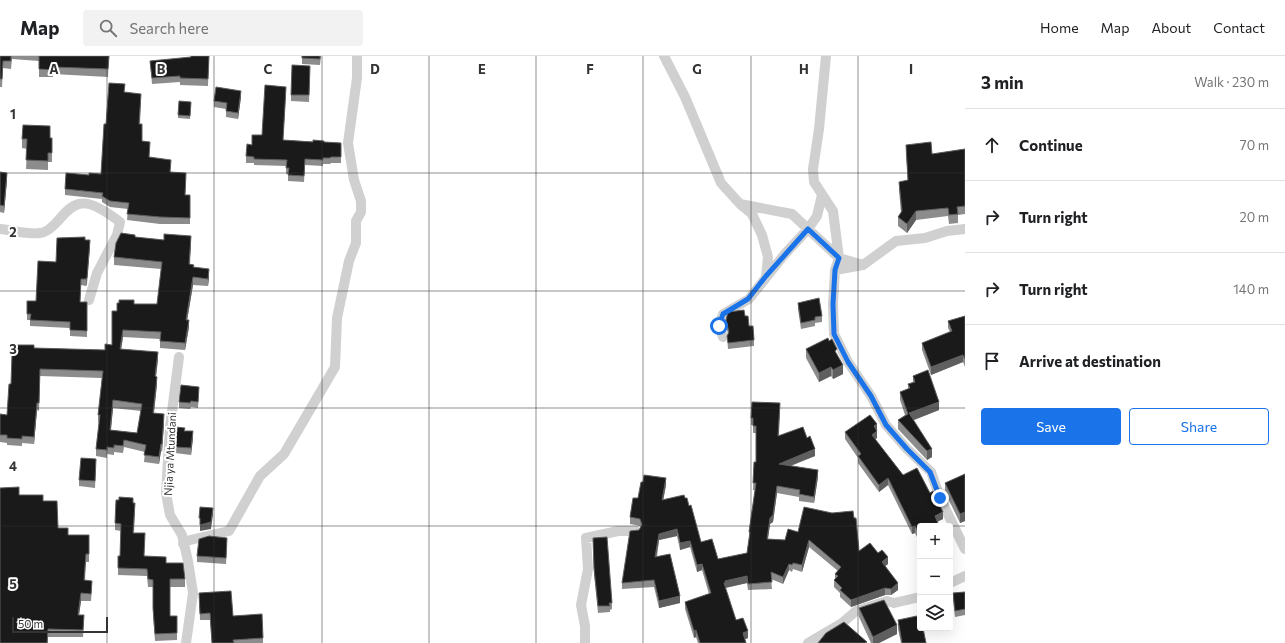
<!DOCTYPE html>
<meta charset="utf-8">
<style>
:root{--surface:#fff;--page:#f2f2f2;--text:#202124;--muted:#757577;--line:#e0e0e0;--accent:#1a73e8}
body{margin:0;font-family:Commissioner,sans-serif;background:var(--page);color:var(--text)}
.controls{position:absolute;right:12px;bottom:12px;display:grid;overflow:hidden;border-radius:4px;box-shadow:0 4px 16px #0002}
.controls button{width:36px;height:36px;display:grid;place-items:center;padding:0;border:0;border-bottom:1px solid var(--line);background:var(--surface);color:var(--text);font:20px sans-serif}
.scale{position:absolute;left:12px;bottom:10px;width:96px;box-sizing:border-box;padding-left:4px;border:2px solid #333;border-top:0;font-size:11px;line-height:14px;white-space:nowrap;color:#333;-webkit-text-stroke:3px #fff;paint-order:stroke}
.stop{position:absolute;width:12px;height:12px;margin:-9px;border:3px solid #1a73e8;border-radius:50%;background:#fff}
.stop.end{background:#1a73e8;border-color:#fff;box-shadow:0 1px 4px #0008}
.list{margin:0;padding:0;list-style:none}
h2{display:flex;justify-content:space-between;align-items:center;height:52px;margin:0;padding:0 16px;font-size:17px}
h2 small{font-size:13px;font-weight:400;color:var(--muted)}
.list li{display:grid;grid-template-columns:26px 1fr auto;gap:12px;align-items:center;box-sizing:border-box;height:72px;padding:0 16px;border-top:1px solid var(--line)}
.list b{display:block;font-size:15px;white-space:nowrap}
.list em{font-size:13px;font-style:normal;color:var(--muted)}
.actions{display:flex;gap:8px;padding:12px 16px}
.actions a{flex:1;padding:9px 0;border:1px solid var(--accent);border-radius:4px;text-align:center;font-size:14px;color:var(--accent)}
.actions .main{background:var(--accent);color:#fff}
.icon{flex:none;width:22px;height:22px;fill:none;stroke:currentColor;stroke-width:2;stroke-linecap:round;stroke-linejoin:round}
.map{position:relative;flex:none;width:965px;height:587px;overflow:hidden}
header{display:flex;align-items:center;gap:24px;box-sizing:border-box;height:56px;padding:0 20px;background:var(--surface);border-bottom:1px solid var(--line)}
header strong{font-size:19px}
nav{display:flex;gap:22px;margin-inline-start:auto;font-size:14px}
.search{width:280px;height:36px;background:var(--page);display:flex;align-items:center;gap:10px;box-sizing:border-box;padding:0 14px;border-radius:4px;color:var(--muted);font-size:15px}
main{display:flex}
aside{flex:1;background:var(--surface)}
.map>svg:first-child{display:block}
</style>
<header>
<strong>Map</strong>
<div class="search"><svg class="icon" aria-label="search" viewBox="0 0 24 24"><circle cx="10" cy="10" r="6"/><path d="M15 15l6 6"/></svg>Search here</div>
<nav><a>Home</a><a>Map</a><a>About</a><a>Contact</a></nav>
</header>
<main>
<div class="map">
<svg width="965" height="587" viewBox="0 0 965 587">
<rect width="100%" height="100%" fill="#fff"/>
<g fill="none" stroke-linecap="round" stroke-linejoin="round">
<path stroke="#d0d0d0" stroke-width="10" d="M664,0L685,41L721,127L740,148L792,158L839,202L863,209
M826,0L819,73L813,113L814,126L833,155L839,202L835,214L833,248L834,278L848,306L871,340L886,369L907,393L931,416L940,442L965,493
M741,149L752,158L762,179L768,201L766,220
M0,173C10,174 31,179 40,177C45,177 52,171 55,168C62,161 69,150 79,148C91,144 111,159 120,166L117,179L97,217L89,244
M835,214L863,209L896,185L925,182L947,175L965,173
M723,281L719,270L723,258L749,243L784,199L808,173L817,160L822,139
M179,301L170,371L166,437L170,459L182,479L188,505L193,537L186,587
M183,488L186,485L229,475L260,420L284,398L335,311L337,262L349,205L356,187V165L361,156V145L354,124L348,87L357,22V0
M950,527L965,520
M585,587V570L581,549L588,513L586,482L618,475H636
M808,587L842,567L856,555L887,545L894,547L920,541"/>
</g>
<path fill="#8c8c8c" fill-rule="evenodd" d="M0,0H109L108,21L53,18V21H39V5L12,3L11,13L3,12L2,31H0Z
M209,0L208,30L180,29V26L152,28L150,5Z
M302,0H321L320,9L302,8Z
M310,16L309,46L291,45V39Z
M125,36L141,44L140,68L142,85L149,101L171,110L170,116L186,124L185,139H190V168H160L127,164L128,153L110,151L102,146V143L65,139V133L89,119L101,118L106,68Z
M286,37L283,84L341,87V107H331L330,108H323V110L305,109L304,126L288,125V118H286V110L254,109V107H246V100L262,79Z
M241,41L238,63L226,61V53L214,51V45Z
M191,49L190,63L178,62V59Z
M50,82L52,91V106H48V114L26,113L27,93L22,92V83Z
M906,89L932,98L965,93V158L958,159V167L949,168L948,160L916,164L907,177L898,170V161L901,157L899,134V126L908,125L906,97Z
M0,116L7,124L4,157L0,156Z
M135,181L191,187L190,208L194,211L209,221L208,230L193,229L187,264L189,271L185,294L160,292V283L123,281L121,293L158,303L156,321L157,328L154,357L164,366L162,396L161,395L159,408L144,406L145,396L124,391L123,397L114,396V399L107,398V402L96,400V393L99,367L98,366V359L102,322L40,320L39,355L37,354L34,388L22,387V390L7,389V387L0,386V358L7,359L15,298L34,292L105,294L112,289L117,255L134,248H157L161,213L114,209V201ZM113,352L141,355L137,377L111,374Z
M85,184L90,190L87,229L86,230L81,229L80,246H87V281L70,280V272L30,270V264H27V245H36L56,206Z
M798,247L822,260V266L815,267V270L801,273L798,253Z
M745,260L754,284V290L728,293L727,280L728,278L726,270V264Z
M965,260V311L963,306L931,319L922,294V287L950,276L948,272V265Z
M806,293L837,299L843,318L833,323L831,320L819,326L806,302Z
M913,320L939,354L913,364L932,401L927,404L898,373V364L905,359L900,344V336L908,333V328L913,326Z
M199,337L198,352L191,351L190,353L179,352V346Z
M780,354L779,380L815,400L791,410L818,421L814,447L799,445V441L777,437L773,466L770,468L768,483L785,484L798,476L854,462L859,495L888,508L885,510L898,534L891,539H885L851,551L840,541V537L834,531V524L835,523V518L838,515L809,491L802,516L793,513L792,516L789,514L783,528L771,523L772,533L748,534L747,527L725,532L736,564L748,582L745,583L746,587H698L696,581L694,582L685,553V546L709,538L702,514L697,516L690,491L680,494L677,480L659,484L657,501L680,547L659,552L654,531L622,533V527L639,474L641,472L640,470L630,468V461L638,442L666,429L663,444L685,442L689,450L701,486L718,503L747,497L749,482V476L755,434H753L754,406H756V377H753V369H751V362Z
M877,375V382L875,384L903,419L943,463L920,470V487L915,477L912,478L888,429L879,436L858,407V402L845,383V376Z
M193,382L191,399L175,397V391Z
M96,409L95,432L79,430V424Z
M965,418V465L960,467L945,436V427Z
M19,439L43,445L58,472L68,479H89V506H86L85,524L92,532L91,545H81L79,559L84,567L83,581H48V587H0Z
M133,447L135,455L134,477L144,500L166,507L185,523V531H170V560H177V584L155,585L153,559V531H148L147,520L118,519V500H120L121,475L115,474V467Z
M593,482L612,547V553L610,554V556L598,557L594,518Z
M227,488L226,508L197,506V500Z
M965,536V559L955,561L953,544V537Z
M199,537L233,560L263,582V587H212L210,564H200Z
M859,552L897,578L879,587H871L859,561Z
M898,564L919,565L926,587H901L898,573Z"/>
<path fill="#5f5f5f" d="M241,35V41L238,63V57Z
M7,117V124L4,157V150Z
M916,155V164L907,177V168Z
M191,180V187L189,215V208Z
M90,184V190L86,230V223Z
M209,213V221L208,230V223Z
M193,221V229L186,271V264Z
M189,264V271L185,294V287Z
M123,274V281L120,301V293Z
M158,296V303L155,328V320Z
M963,299V306L931,319V311Z
M843,309V318L833,323V314Z
M831,311V320L819,326V317Z
M157,321V328L153,364V357Z
M113,344V352L110,382V374Z
M939,346V354L909,366V357Z
M37,347V354L34,388V381Z
M164,358V366L162,396V388Z
M877,368V375L874,370Z
M193,375V382L191,399V392Z
M877,375V382L872,386V379Z
M161,388V395L159,408V401Z
M815,393V400L779,414V408Z
M932,393V401L927,404V395Z
M818,414V421L814,447V441Z
M666,422V429L662,451V444Z
M888,422V429L879,436V429Z
M777,430V437L773,466L770,468L767,489V483L770,462Z
M213,452V459L211,473L200,475V469Z
M943,456V463L935,467V460Z
M965,456V465L960,467V458Z
M915,470V477L912,478V471Z
M677,473V480L659,484L655,508V501L659,478Z
M809,484V491L802,516V509Z
M690,485V491L680,494V487Z
M888,501V508L882,513V506Z
M702,508V514L697,516V509Z
M789,508V514L783,528V521Z
M747,520V527L725,532L724,527L725,525Z
M898,527V534L891,539V533Z
M885,532V539L851,551V544Z
M81,537V545L78,566V559Z
M680,540V547L659,552V545Z
M897,569V578L879,587H873V581Z
M696,574V581L694,582V575Z
M748,575V582L743,584V577Z"/>
<path fill="#1a1a1a" stroke="#5f5f5f" fill-rule="evenodd" d="M0,0H11V5H3L2,23H0Z
M39,0H109L108,13L53,11V14L39,13Z
M191,0H209L208,23L180,22V20L152,22L150,5L191,1Z
M302,0H320V3L302,2Z
M292,9L310,10L309,39H291Z
M109,27L125,28L124,36L141,38L139,68H142V85L150,86L149,101L171,104L170,116L186,117L185,139H190V162L160,161L127,158L129,147L110,145L102,140L103,137L65,133L66,117L89,119V117L101,118L104,68H106Z
M265,29L286,31L283,84L313,86V84L324,85V86L341,87V101H331L330,102H323V104L305,103L304,120L288,119L289,112H286L287,104L254,103V101L246,100L247,88L252,89V79H262Z
M216,31L241,35L238,57L226,55L227,47L214,45Z
M179,45L191,46L190,60L178,59Z
M23,69L50,70V82H52V97H48V105L26,104L27,83H22Z
M931,86L932,98L965,93V150L957,151L958,158L949,159L948,152L916,155L907,168L898,161L902,155L899,126L908,124L906,89Z
M0,116L7,117L4,150L0,149Z
M121,177L135,179V181L164,184V178L191,180L189,208L194,209L193,211L209,213L208,223L193,221L186,264H189L185,287L160,285L161,276L123,274L120,293L158,296L155,320L157,321L153,357L164,358L162,388H161L159,401L144,399L146,389L124,384L123,390L114,389V392L107,391V394L96,393L99,367L100,359H98L103,315L40,313L39,347H37L34,381L22,380V383L7,382V379H0V358L7,359L9,328H11L12,298H15V289H34V292L105,294V288L112,289V255H117V247H119V244H134V248H157L162,206L114,201L116,187ZM113,344L142,348L137,377L110,374Z
M85,181V184H90L87,222L86,223H81L80,246H87V275L70,274V266L30,264L31,258H27V245H36L38,205L56,206L57,182Z
M819,242L822,260L815,261V264L801,267L798,247Z
M744,254L745,260H748L749,270H753L754,284L728,287L727,280L729,276L726,264L728,256Z
M965,260V303L963,299L931,311L922,287L952,275L948,265Z
M828,282L829,285L832,283L837,293L835,295L843,309L833,314L831,311L819,317L806,293Z
M928,314L939,346L909,357L932,393L927,395L898,364L908,358L900,336L910,332L908,328L915,326L913,320Z
M181,329L199,331L198,346L191,345L190,347L179,346Z
M752,346L780,347L778,380L803,371L807,382L810,380L815,393L779,408L818,414L814,441L799,438L800,434L777,430L773,459L770,462L767,483L785,484L788,473L798,476L804,451L832,457L853,455L854,462H856L859,495L870,487L878,497L882,494L888,501L882,506L898,527L891,533L885,532L851,544L840,534L842,532L834,524L838,520L835,518L841,511L809,484L802,509L793,507L792,509L789,508L783,521L771,516L772,526L748,528L747,520L725,525V527H724L736,564L743,562L748,575L743,577L746,587H700L696,574L694,575L685,546L711,537L702,508L697,509L690,485L680,487L677,473L659,478L655,501L670,498L680,540L659,545L654,524L622,527L630,475L639,474L642,469L640,463L630,461L633,442H638L641,426H643L644,419L666,422L662,444L684,439L685,442H687L689,450L691,449L701,486L712,483L718,503L747,497L750,476H749L756,427H753L754,406H756V370H753V362H751Z
M870,359L877,368L874,370L877,375L872,379L903,419L917,412L930,437L933,435L943,456L935,460L939,470H920V480L915,470L912,471L888,422L879,429L858,400L861,398L845,376Z
M176,371L185,372L184,375H193L191,392L175,391Z
M81,402L96,403L95,425L79,424Z
M965,418V456L960,458L945,427Z
M19,431V439H43V445H57L58,472H68V479H89V498H86L84,524L92,525L91,538L81,537L78,559H84L83,574L48,573L47,587H0V432Z
M119,441L133,442V447H135L133,477H145L144,500L166,501V507H183L185,523H170V560H177V577L155,578L153,552V524L148,523L147,513L118,512V500H120L121,468L115,467L116,444H119Z
M200,451L213,452L211,466L200,469V462H199Z
M209,480L227,482L226,502L197,500L199,483Z
M607,481L612,547H609L610,550H598L594,512L593,482Z
M231,535L233,560L262,558L263,582L233,584L234,587H212L210,557L200,558L199,537Z
M965,536V553L955,555L953,537Z
M884,544L897,569L873,581L859,552Z
M917,560L919,565H920V572H923L926,587H902L898,564Z
M844,566L867,586L865,587H818L826,577Z"/>
<g fill="none" stroke-linecap="round" stroke-linejoin="round">
<path stroke="#1a73e8" stroke-width="5" d="M719,270L723,258L748,243L766,220L808,173L839,202L835,214L833,248L834,278L848,306L871,340L886,369L907,393L930,416L940,442"/>
</g>
<path fill="none" stroke="#333" stroke-width="1" stroke-opacity="0.55" d="M107,0V587M214,0V587M322,0V587M429,0V587M536,0V587M643,0V587M751,0V587M858,0V587M0,117H965M0,235H965M0,352H965M0,470H965"/>
<g text-anchor="middle" stroke-width="4" stroke-linejoin="round" paint-order="stroke">
<g font-size="11" fill="#333" stroke="#fff">
<text transform="translate(170 398) rotate(-87)" y="4">Njia ya Mtundani</text>
</g>
</g>
<g font-size="13" text-anchor="middle" font-weight="bold" fill="#333" stroke="#fff" stroke-width="4" stroke-linejoin="round" paint-order="stroke">
<text x="54" y="18">A</text>
<text x="161" y="18">B</text>
<text x="268" y="18">C</text>
<text x="375" y="18">D</text>
<text x="482" y="18">E</text>
<text x="590" y="18">F</text>
<text x="697" y="18">G</text>
<text x="804" y="18">H</text>
<text x="911" y="18">I</text>
<text x="13" y="63">1</text>
<text x="13" y="181">2</text>
<text x="13" y="298">3</text>
<text x="13" y="415">4</text>
<text x="13" y="533">5</text>
</g>
</svg>
<div class="controls">
<button>+</button>
<button>−</button>
<button><svg class="icon" aria-label="layers" viewBox="0 0 24 24"><path d="M12 4l9 5-9 5-9-5zM3 14l9 5 9-5"/></svg></button>
</div>
<div class="scale">50 m</div>
<div class="stop" style="left:719px;top:270px"></div>
<div class="stop end" style="left:940px;top:442px"></div>
</div>
<aside>
<h2>3 min<small>Walk · 230 m</small></h2>
<ul class="list">
<li><svg class="icon" aria-label="ahead" viewBox="0 0 24 24"><path d="M12 20V5M6 11l6-6 6 6"/></svg><div><b>Continue</b></div><em>70 m</em></li>
<li><svg class="icon" aria-label="right" viewBox="0 0 24 24"><path d="M7 20v-9h11M14 6l5 5-5 5"/></svg><div><b>Turn right</b></div><em>20 m</em></li>
<li><svg class="icon" aria-label="right" viewBox="0 0 24 24"><path d="M7 20v-9h11M14 6l5 5-5 5"/></svg><div><b>Turn right</b></div><em>140 m</em></li>
<li><svg class="icon" aria-label="arrive" viewBox="0 0 24 24"><path d="M6 21V4h12l-3 4 3 4H6"/></svg><div><b>Arrive at destination</b></div></li>
</ul>
<div class="actions"><a class="main">Save</a><a>Share</a></div>
</aside>
</main>
